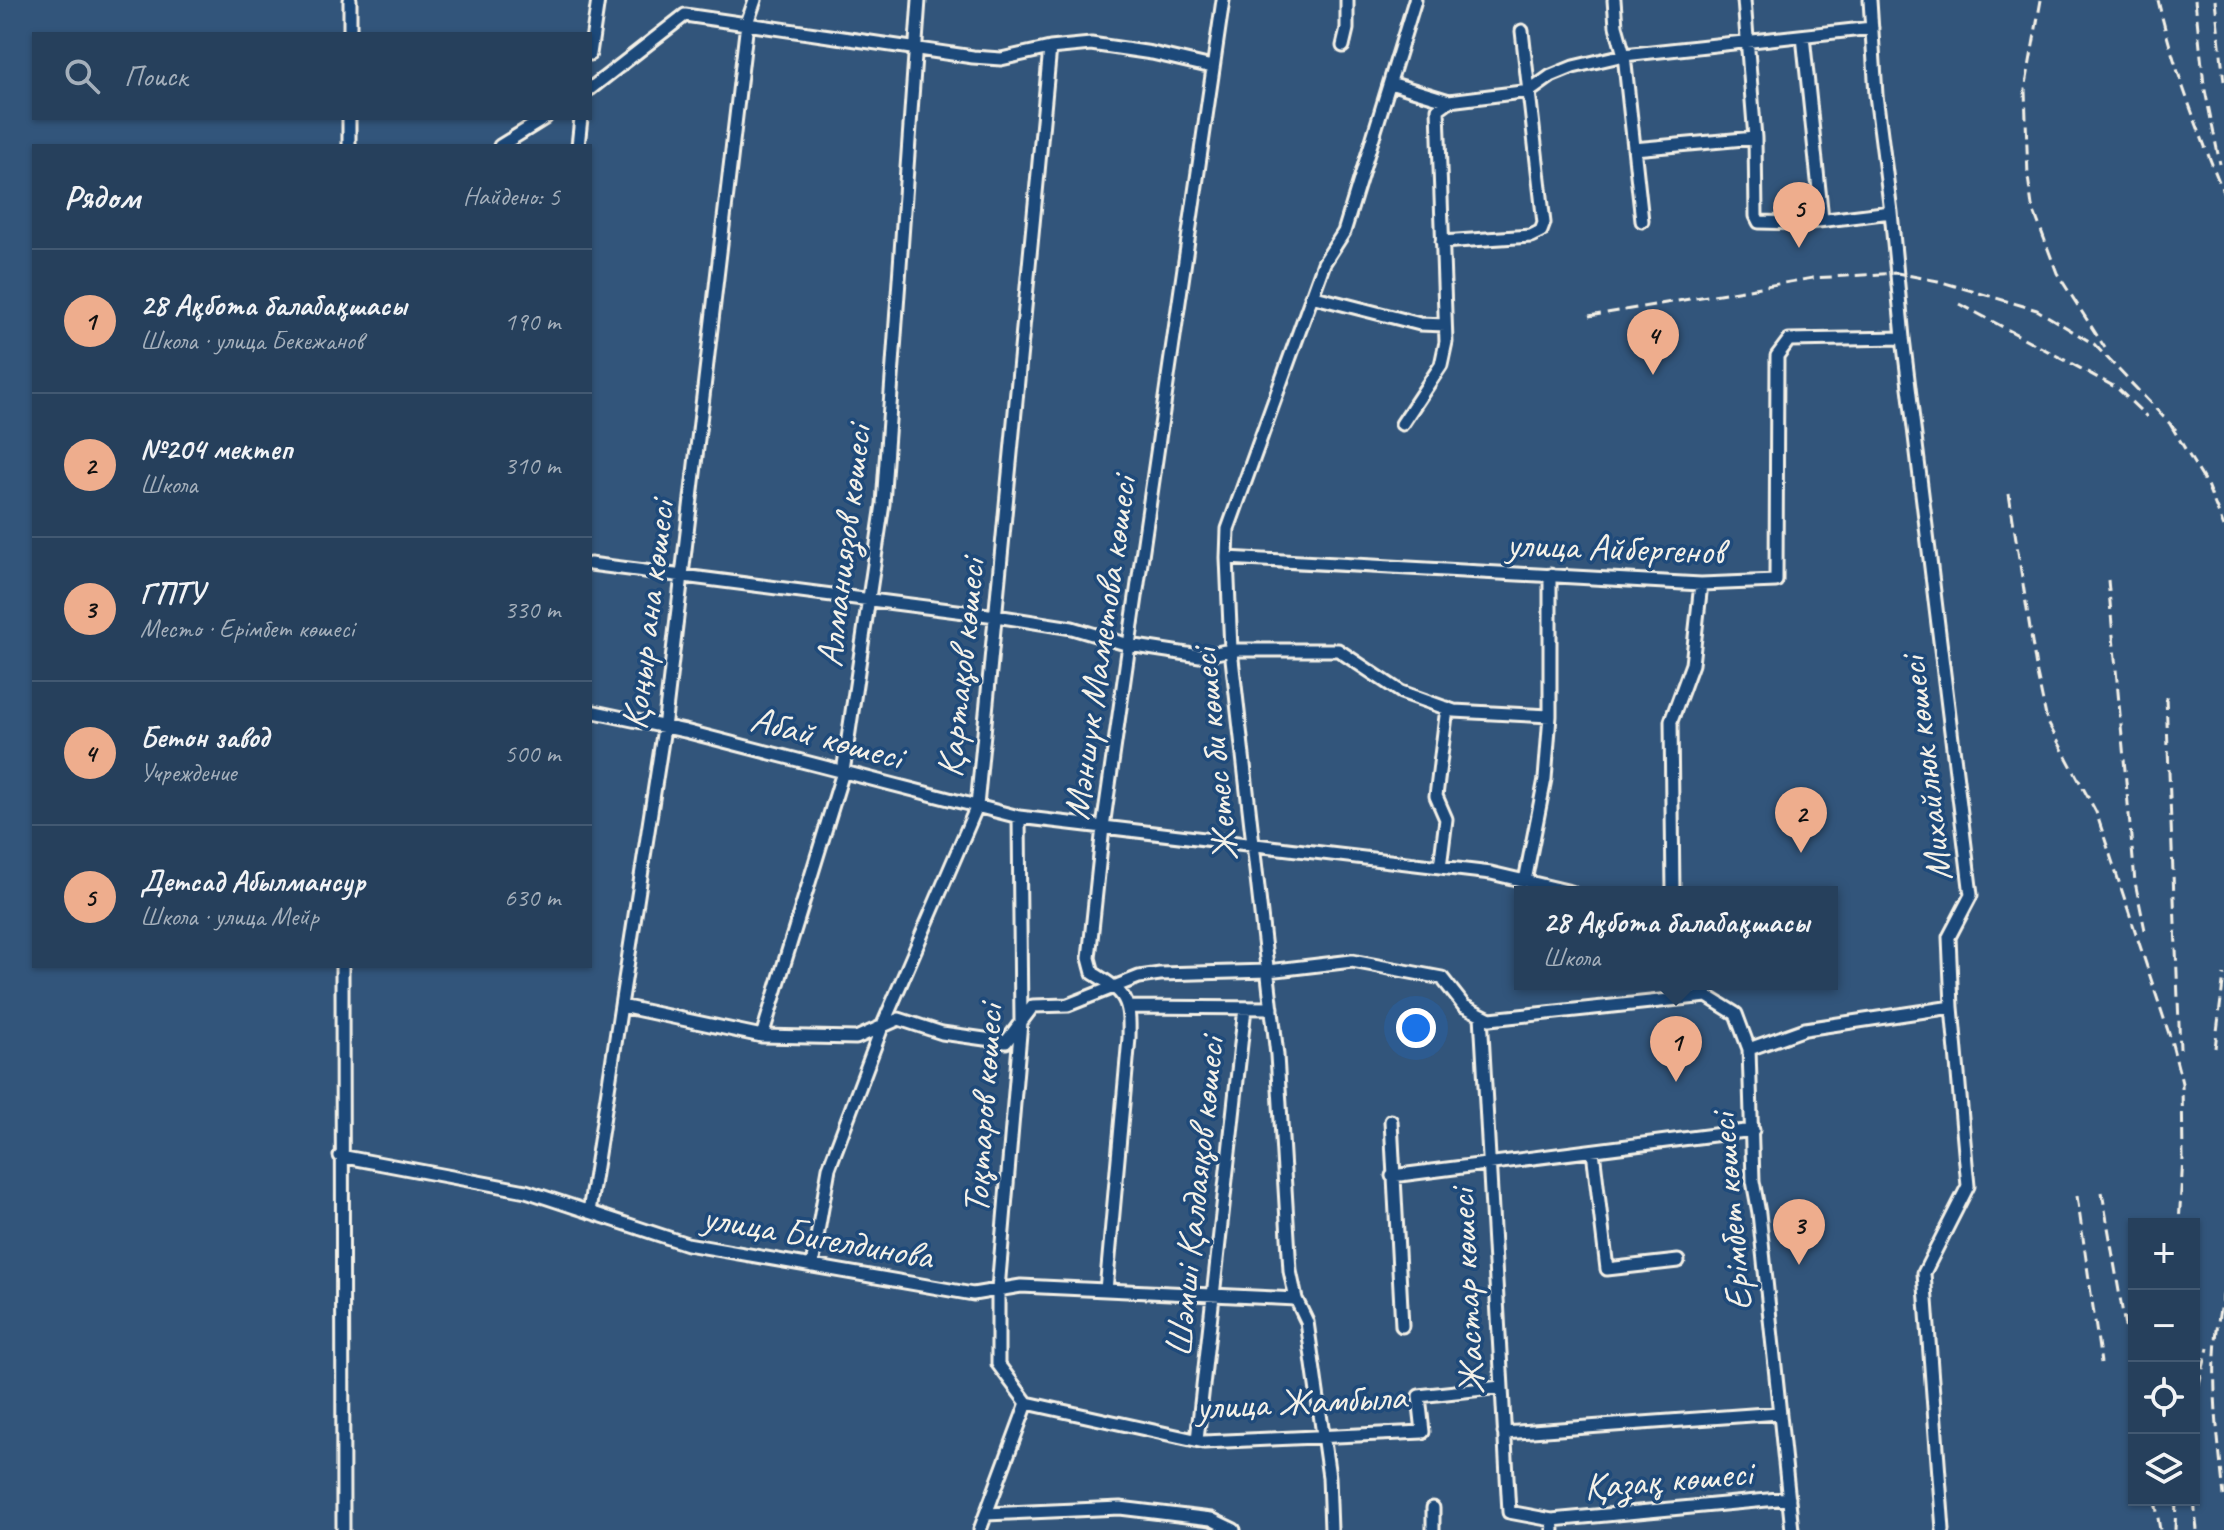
<!DOCTYPE html>
<html lang="ru">
<meta charset="utf-8">
<style>
:root{--surface:#26405c;--page:#324b65;--text:#f1f3f6;--muted:#a4afbb;--line:#425972;--accent:#eead8d}
body{margin:0;font-family:Caveat,sans-serif;background:var(--page);color:var(--text)}
.controls{position:absolute;right:24px;bottom:24px;display:grid;overflow:hidden;border-radius:0px;box-shadow:0 2px 6px #0004}
.controls button{width:72px;height:72px;display:grid;place-items:center;padding:0;border:0;border-bottom:2px solid var(--line);background:var(--surface);color:var(--text);font:40px sans-serif}
.you{position:absolute;left:1416px;top:1028px;width:28px;height:28px;margin:-20px;border:6px solid #fff;border-radius:50%;background:#1a73e8;box-shadow:0 0 0 12px #1a73e833}
.badge{display:grid;place-items:center;width:52px;height:52px;border-radius:50%;background:var(--accent);color:#111;font-size:26px;font-weight:700}
.pin{position:absolute;translate:-50% -66px;filter:drop-shadow(0 2px 4px #0008)}
.pin::after{content:'';position:absolute;top:42px;width:28px;height:24px;background:inherit;clip-path:polygon(0 0,100% 0,50% 100%)}
.popup{position:absolute;left:1514px;top:886px;width:324px;height:104px;box-sizing:border-box;display:grid;place-content:center;border-radius:0px;background:var(--surface);filter:drop-shadow(0 2px 6px #0005);font-size:26px;white-space:nowrap;color:var(--muted)}
.popup b{font-size:30px;color:var(--text)}
.popup::after{content:'';position:absolute;left:50%;top:100%;margin-left:-16px;border:16px solid transparent;border-top-color:var(--surface)}
.list{margin:0;padding:0;list-style:none}
h2{display:flex;justify-content:space-between;align-items:center;height:104px;margin:0;padding:0 32px;font-size:34px}
h2 small{font-size:26px;font-weight:400;color:var(--muted)}
.list li{display:grid;grid-template-columns:52px 1fr auto;gap:24px;align-items:center;box-sizing:border-box;height:144px;padding:0 32px;border-top:2px solid var(--line)}
.list b{display:block;font-size:30px;white-space:nowrap}
.list p{margin:0;font-size:26px;white-space:nowrap;color:var(--muted)}
.list em{font-size:26px;font-style:normal;color:var(--muted)}
.icon{flex:none;width:44px;height:44px;fill:none;stroke:currentColor;stroke-width:2;stroke-linecap:round;stroke-linejoin:round}
.map{position:relative;flex:none;width:2224px;height:1530px;overflow:hidden}
.search{position:absolute;background:var(--surface);box-shadow:0 2px 6px #0004;left:32px;top:32px;width:560px;height:88px;display:flex;align-items:center;gap:20px;box-sizing:border-box;padding:0 28px;border-radius:0px;color:var(--muted);font-size:30px}
.panel{position:absolute;background:var(--surface);box-shadow:0 2px 6px #0004;left:32px;top:144px;width:560px;height:824px;border-radius:0px}
.map>svg:first-child{display:block}
</style>
<div class="map">
<svg width="2224" height="1530" viewBox="0 0 2224 1530">
<rect width="100%" height="100%" fill="#32557b"/>
<filter id="ink" filterUnits="userSpaceOnUse"><feTurbulence type="fractalNoise" baseFrequency=".0125" numOctaves="2"/><feDisplacementMap in="SourceGraphic" scale="16" xChannelSelector="R" yChannelSelector="G"/><feConvolveMatrix kernelMatrix="1 2 1 2 8 2 1 2 1" color-interpolation-filters="sRGB"/></filter>
<g filter="url(#ink)">
<g fill="none" stroke-linecap="round" stroke-linejoin="round">
<g stroke="#f4f1e8" stroke-width="17">
<path id="minor" d="M1614,0L1616,26L1624,55L1642,221
M1744,0L1755,138L1756,216L1759,222L1802,223L1891,212
M1870,0L1876,95L1891,212L1903,338L1971,895L1949,937L1952,1007L1968,1186L1924,1273L1943,1530
M350,34V0
M1803,36L1822,219
M1343,46L1347,29V0
M590,54L598,0
M1390,83L1449,101
M590,89L685,15L973,57L1001,59L1050,48L1091,44L1152,53L1212,67
M349,146V118
M500,146L545,118
M578,146L581,118
M1634,149L1755,138
M1442,242L1531,236L1541,231L1544,223L1522,31
M1311,296L1420,324L1445,325
M1402,424L1441,365L1446,342L1438,109L1449,101L1530,91L1551,76L1573,67L1624,55L1872,28
M1227,558L1701,584L1776,581L1777,356L1789,340L1903,338
M590,564L996,616L1072,628L1129,645L1200,656L1231,650H1338L1401,692L1454,711L1550,716
M590,711L685,731L1019,817L1491,873L1571,892
M1440,867L1446,819L1436,796L1447,708
M1525,881L1545,779L1550,716V575
M1673,892L1671,721L1692,664L1701,584
M342,966L343,1530
M1680,984L1681,999
M621,1006L762,1036L856,1038L899,1019L942,1033L1006,1042L1033,1006L1068,1005L1139,977L1160,974L1268,971L1352,961L1442,978L1464,1006L1490,1019L1707,996L1736,1014L1749,1049
M1130,1007L1272,1008
M1481,1015L1509,1512L1552,1520L1553,1530
M762,1036L843,772L883,504L919,0
M1391,1121L1402,1326
M1593,1151L1607,1269L1678,1261
M340,1156L526,1191L687,1244L973,1294L1021,1286L1296,1299
M1392,1176L1753,1130
M589,1212L664,728L747,23L755,0
M812,1266L829,1168L882,1027L977,806L1050,48
M1106,1290L1129,1038C1130,999 1127,994 1093,973L1089,958L1103,827L1129,645L1223,0
M1027,1403L1204,1442L1423,1432L1419,1396L1501,1387
M1504,1433L1779,1413
M1197,1440L1245,1008
M1433,1508V1530
M986,1514L1120,1508L1211,1519L1234,1530
M1552,1520L1789,1498
M980,1530L1027,1403L998,1364V1289L1021,1022L1019,817
M1331,1530L1329,1477L1307,1322L1296,1299L1290,1271L1277,1055L1231,650L1227,558L1228,529L1324,263L1344,232L1415,0
M1792,1530L1759,1213L1753,1181L1749,1049L1805,1029L1952,1007"/>
</g>
<use href="#minor" stroke="#1f4a7a" stroke-width="11"/>
<path stroke="#f4f1e8" stroke-width="3" stroke-dasharray="12 6" stroke-linecap="butt" d="M2041,0L2025,90L2028,177L2032,206L2057,273L2105,348
M2158,0C2173,67 2198,130 2224,194
M2195,0L2204,85L2220,164
M2215,0L2224,81
M1960,304L2117,388L2147,417
M1589,316L1813,278L1897,273L1938,281L2037,310L2094,344L2176,430
M2170,424L2207,485L2224,527
M2009,494L2037,674L2047,721L2096,812L2171,1040L2182,1083L2183,1158L2179,1224
M2108,580L2135,882L2145,930
M2166,697L2180,1049
M2215,1048L2224,975
M2102,1192L2134,1379
M2077,1196L2101,1363
M2224,1291C2207,1359 2217,1427 2224,1496
M2194,1404L2208,1348
M2194,1425L2196,1395
M2155,1500L2160,1530
M2194,1500L2197,1530
M2175,1530L2176,1500"/>
</g>
</g>
<g text-anchor="middle" stroke-width="7" stroke-linejoin="round" paint-order="stroke">
<g font-size="38" fill="#f4f1e8" stroke="#1f4a7a">
<text transform="translate(843 546) rotate(-83)" y="13">Алманиязов көшесі</text>
<text transform="translate(1615 547) rotate(2)" y="13">улица Айбергенов</text>
<text transform="translate(647 615) rotate(-83)" y="13">Қоңыр ана көшесі</text>
<text transform="translate(1099 648) rotate(-82)" y="13">Мәншүк Маметова көшесі</text>
<text transform="translate(960 668) rotate(-84)" y="13">Қартақов көшесі</text>
<text transform="translate(827 737) rotate(15)" y="13">Абай көшесі</text>
<text transform="translate(1214 755) rotate(-96)" y="13">Жетес би көшесі</text>
<text transform="translate(1925 769) rotate(-97)" y="13">Михайлюк көшесі</text>
<text transform="translate(982 1109) rotate(-86)" y="13">Тоқтаров көшесі</text>
<text transform="translate(1194 1197) rotate(-84)" y="13">Шәмші Қалдаяқов көшесі</text>
<text transform="translate(1730 1212) rotate(-95)" y="13">Ерімбет көшесі</text>
<text transform="translate(818 1236) rotate(10)" y="13">улица Бигелдинова</text>
<text transform="translate(1466 1292) rotate(-93)" y="13">Жастар көшесі</text>
<text transform="translate(1301 1401) rotate(-3)" y="13">улица Жамбыла</text>
<text transform="translate(1668 1479) rotate(-5)" y="13">Қазақ көшесі</text>
</g>
</g>
</svg>
<div class="controls">
<button>+</button>
<button>−</button>
<button><svg class="icon" aria-label="locate" viewBox="0 0 24 24"><circle cx="12" cy="12" r="6"/><path d="M12 2v4M12 18v4M2 12h4M18 12h4"/></svg></button>
<button><svg class="icon" aria-label="layers" viewBox="0 0 24 24"><path d="M12 4l9 5-9 5-9-5zM3 14l9 5 9-5"/></svg></button>
</div>
<div class="you"></div>
<div class="pin badge" style="left:1676px;top:1082px">1</div>
<div class="popup"><b>28 Ақбота балабақшасы</b>Школа</div>
<div class="pin badge" style="left:1801px;top:853px">2</div>
<div class="pin badge" style="left:1799px;top:1265px">3</div>
<div class="pin badge" style="left:1653px;top:375px">4</div>
<div class="pin badge" style="left:1799px;top:248px">5</div>
<div class="search"><svg class="icon" aria-label="search" viewBox="0 0 24 24"><circle cx="10" cy="10" r="6"/><path d="M15 15l6 6"/></svg>Поиск</div>
<section class="panel">
<h2>Рядом<small>Найдено: 5</small></h2>
<ul class="list">
<li><span class="badge">1</span><div><b>28 Ақбота балабақшасы</b><p>Школа · улица Бекежанов</p></div><em>190 m</em></li>
<li><span class="badge">2</span><div><b>№204 мектеп</b><p>Школа</p></div><em>310 m</em></li>
<li><span class="badge">3</span><div><b>ГПТУ</b><p>Место · Ерімбет көшесі</p></div><em>330 m</em></li>
<li><span class="badge">4</span><div><b>Бетон завод</b><p>Учреждение</p></div><em>500 m</em></li>
<li><span class="badge">5</span><div><b>Детсад Абылмансур</b><p>Школа · улица Мейр</p></div><em>630 m</em></li>
</ul>
</section>
</div>
